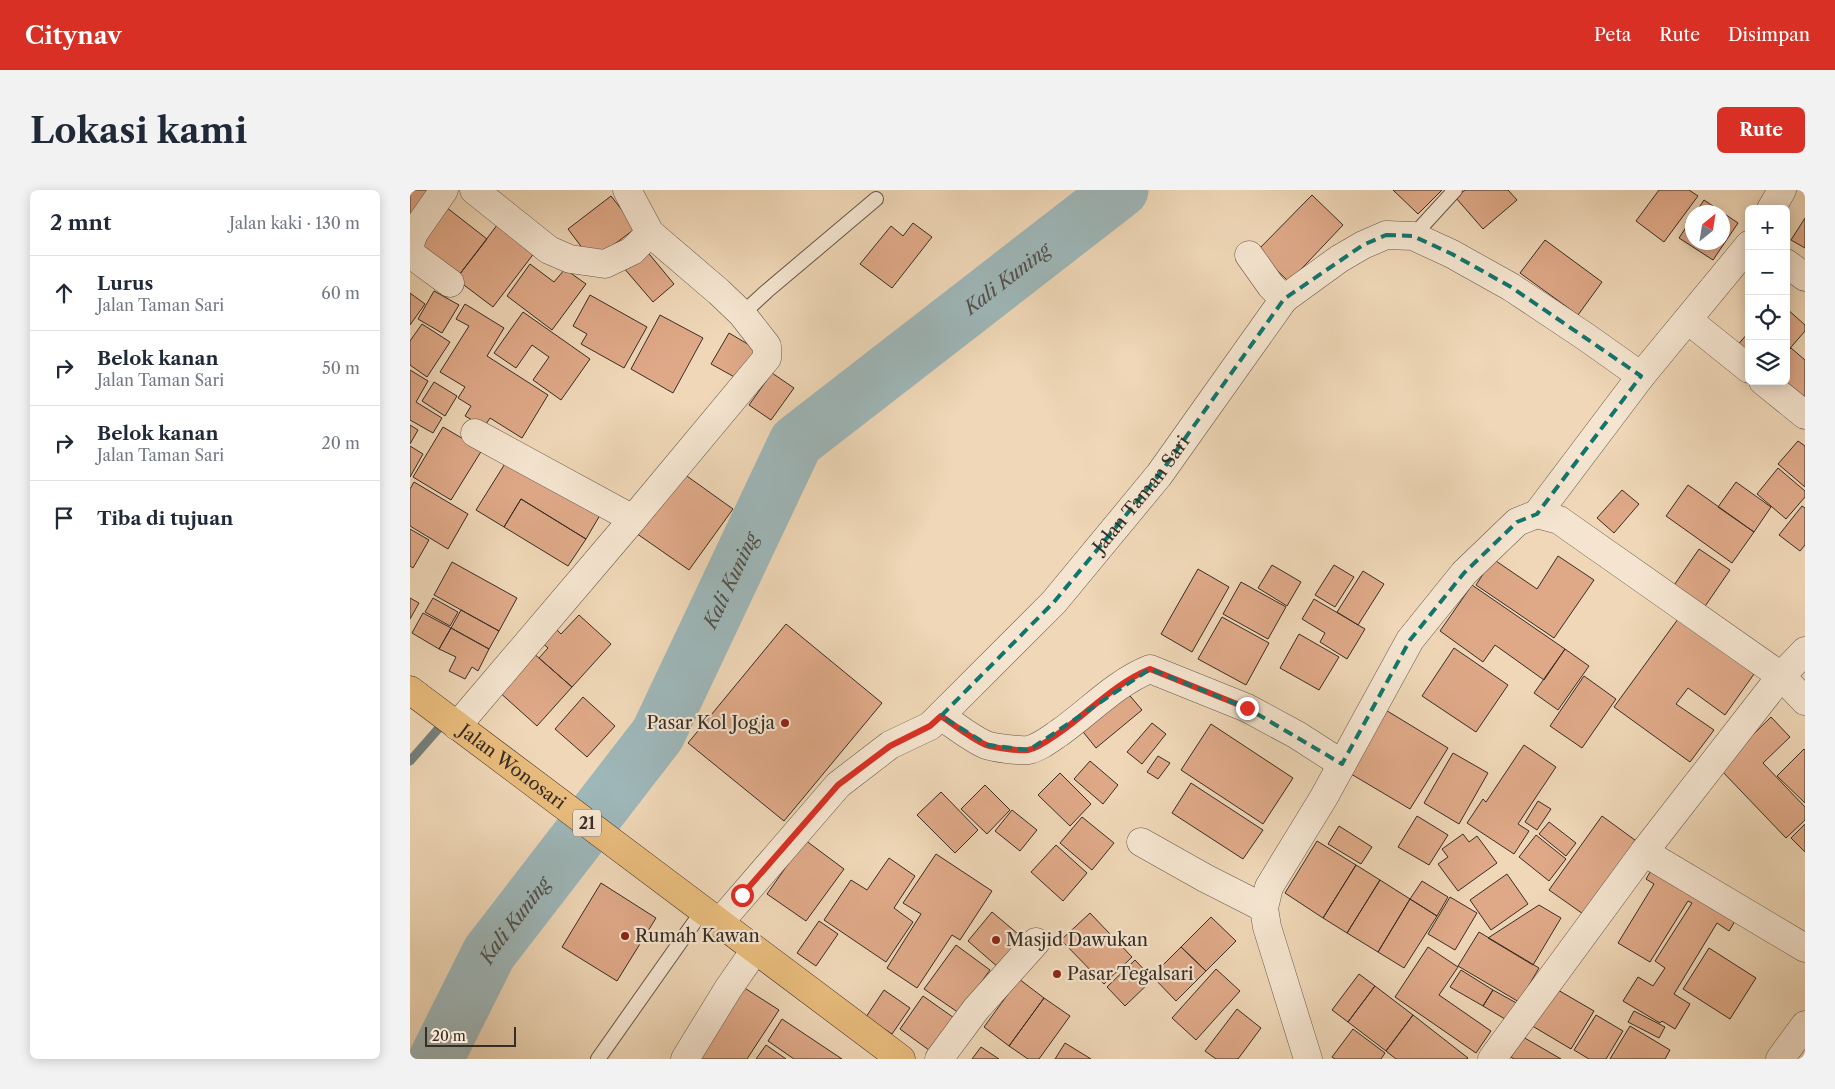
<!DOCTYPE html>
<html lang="id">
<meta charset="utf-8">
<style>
:root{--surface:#fff;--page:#f2f2f3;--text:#1f2937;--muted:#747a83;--line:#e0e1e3;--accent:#d93025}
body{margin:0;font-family:"Libre Caslon Text",serif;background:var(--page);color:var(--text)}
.controls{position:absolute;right:15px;top:15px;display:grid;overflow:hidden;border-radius:8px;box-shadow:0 2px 12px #0003}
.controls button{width:45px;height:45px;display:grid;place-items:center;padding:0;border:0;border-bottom:1px solid var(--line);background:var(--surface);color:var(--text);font:25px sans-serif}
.compass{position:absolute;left:1275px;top:15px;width:45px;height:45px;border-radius:50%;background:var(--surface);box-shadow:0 2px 12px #0003;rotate:30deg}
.scale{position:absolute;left:15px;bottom:12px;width:91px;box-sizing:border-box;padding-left:5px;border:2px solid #382d25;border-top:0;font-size:14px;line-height:18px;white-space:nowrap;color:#382d25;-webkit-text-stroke:4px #f5e5d0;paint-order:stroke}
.stop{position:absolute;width:15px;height:15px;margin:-11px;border:4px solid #d93025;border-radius:50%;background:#fff}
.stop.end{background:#d93025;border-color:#fff;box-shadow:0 1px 5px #0008}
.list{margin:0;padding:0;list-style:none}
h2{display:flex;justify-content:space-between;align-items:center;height:65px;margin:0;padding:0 20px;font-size:21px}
h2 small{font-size:16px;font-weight:400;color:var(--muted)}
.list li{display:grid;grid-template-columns:32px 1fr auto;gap:15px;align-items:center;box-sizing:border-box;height:75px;padding:0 20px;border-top:1px solid var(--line)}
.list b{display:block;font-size:19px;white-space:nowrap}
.list p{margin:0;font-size:16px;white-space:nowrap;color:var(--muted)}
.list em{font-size:16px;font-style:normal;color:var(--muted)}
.icon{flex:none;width:28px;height:28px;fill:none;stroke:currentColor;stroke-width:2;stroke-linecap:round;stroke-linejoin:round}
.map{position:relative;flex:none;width:1395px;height:869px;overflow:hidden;border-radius:8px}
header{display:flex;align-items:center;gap:30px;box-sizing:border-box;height:70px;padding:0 25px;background:var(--accent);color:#fff}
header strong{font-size:24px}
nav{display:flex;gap:28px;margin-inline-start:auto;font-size:18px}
.intro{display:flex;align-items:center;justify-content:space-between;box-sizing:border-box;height:120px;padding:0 30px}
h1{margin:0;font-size:35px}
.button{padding:12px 22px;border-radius:8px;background:var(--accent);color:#fff;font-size:18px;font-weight:700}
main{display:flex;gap:30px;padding:0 30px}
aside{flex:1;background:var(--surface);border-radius:8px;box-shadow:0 2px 12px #0003}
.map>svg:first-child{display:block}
</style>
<header>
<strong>Citynav</strong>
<nav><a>Peta</a><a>Rute</a><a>Disimpan</a></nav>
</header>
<div class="intro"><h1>Lokasi kami</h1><a class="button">Rute</a></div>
<main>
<aside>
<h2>2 mnt<small>Jalan kaki · 130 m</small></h2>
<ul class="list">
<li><svg class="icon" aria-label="ahead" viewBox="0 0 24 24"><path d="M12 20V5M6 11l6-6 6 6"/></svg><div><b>Lurus</b><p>Jalan Taman Sari</p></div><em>60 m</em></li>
<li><svg class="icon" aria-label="right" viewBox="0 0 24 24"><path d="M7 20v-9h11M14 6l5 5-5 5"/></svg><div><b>Belok kanan</b><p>Jalan Taman Sari</p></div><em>50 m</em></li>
<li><svg class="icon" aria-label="right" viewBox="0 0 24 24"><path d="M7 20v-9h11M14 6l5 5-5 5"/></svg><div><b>Belok kanan</b><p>Jalan Taman Sari</p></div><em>20 m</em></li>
<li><svg class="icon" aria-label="arrive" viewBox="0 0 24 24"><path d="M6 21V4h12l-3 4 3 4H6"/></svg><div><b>Tiba di tujuan</b></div></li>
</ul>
</aside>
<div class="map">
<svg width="1395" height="869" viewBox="0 0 1395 869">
<rect width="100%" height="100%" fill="#efd7b7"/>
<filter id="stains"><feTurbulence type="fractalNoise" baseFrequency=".004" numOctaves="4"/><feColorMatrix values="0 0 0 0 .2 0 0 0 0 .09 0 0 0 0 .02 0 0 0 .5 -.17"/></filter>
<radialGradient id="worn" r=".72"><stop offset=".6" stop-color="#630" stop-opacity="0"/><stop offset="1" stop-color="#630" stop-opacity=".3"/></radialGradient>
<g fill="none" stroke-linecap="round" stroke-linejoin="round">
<path stroke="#75807e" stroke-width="9" d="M0,571L36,530"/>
<path stroke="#9eb7b9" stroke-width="55" id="s1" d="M26,869L79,763L248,544L386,252L711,0"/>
</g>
<path fill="#dfa988" stroke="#382d25" d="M0,0H20L0,28Z
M983,0H1032L1008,24Z
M1055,0H1098L1107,10L1073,39L1046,8Z
M1249,0H1279L1288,6L1254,52L1226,31Z
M902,5L933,35L879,92L847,61Z
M201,6L226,38L182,71L158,39Z
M1294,10L1328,33L1303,70L1269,48L1282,28V52H1312V22H1286Z
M36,17L77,49L46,89L5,57Z
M1395,28V58L1381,50Z
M91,30L128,58L83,117L46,89Z
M503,33L522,47L482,98L450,74L481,36L493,46Z
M1135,50L1192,92L1168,125L1110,83Z
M235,59L264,94L243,112L213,77Z
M120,74L144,92L155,79L176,94L142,140L97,106Z
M24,101L49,115L32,143L8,129Z
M0,103L15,114L0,135Z
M180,105L237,137L214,178L171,154L177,144L163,136Z
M55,114L94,138L77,166L138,205L112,248L80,228L74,237L55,226L61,216L48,208L55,197L30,182L59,136L46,129Z
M1376,118L1395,135V141L1376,163Z
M113,122L180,169L151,210L123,190L139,167L122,155L106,178L84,163Z
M250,125L293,148L263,203L221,179Z
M12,134L40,152L17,187L0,175V151Z
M1339,142V172L1324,159Z
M319,143L346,159L328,189L301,174Z
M1381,158L1395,170V220L1362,191H1376V163Z
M0,180L18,191L6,212L32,228L23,243L0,230Z
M362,183L384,198L361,230L339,215Z
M24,192L47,206L35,226L12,211Z
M0,235L8,240L0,254Z
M33,237L72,260L41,310L3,287Z
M1388,251L1395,256V297L1368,274Z
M0,256L13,264L0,287Z
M101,264L193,320L176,349L111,309L94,337L66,320Z
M1368,278L1395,301V307L1376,329L1347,304Z
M267,279L323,319L279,380L223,341Z
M4,292L58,324L38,359L0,336V299Z
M1326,292L1361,317L1344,342L1308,317Z
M1278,295L1344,342L1322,373L1256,326Z
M1212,300L1229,314L1204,343L1187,328Z
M111,309L176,349L158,376L94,337Z
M1392,316L1395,318V355L1390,361L1369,345Z
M0,339L19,350L3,378L0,376Z
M1289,359L1320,380L1289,425L1258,404Z
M1148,366L1184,390L1144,448L1066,395L1083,369L1127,399Z
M42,372L107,408L89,441L24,405Z
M862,375L891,392L877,416L848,398Z
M924,375L944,387L925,417L905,405Z
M788,379L819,397L782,462L751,444Z
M953,381L974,394L948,435L927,422Z
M831,392L876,417L858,449L813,424Z
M1062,395L1155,459L1134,490L1085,455L1073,472L1030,441Z
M0,408L9,413L0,429Z
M23,408L48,422L40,436L15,422Z
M904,409L955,439L937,469L910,452L915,443L892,429Z
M51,420L89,441L79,459L41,438Z
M13,423L41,438L29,459L2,443Z
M169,425L201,454L162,497L129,468L138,458L130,451L143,436L151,444Z
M812,427L859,453L836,495L788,469Z
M1268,429L1344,484L1315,525L1278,498L1266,514L1304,540L1280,572L1204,517Z
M376,434L472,513L374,631L278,553Z
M41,438L79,459L68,481L62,477L55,489L39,481L46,467L29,459Z
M889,444L929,467L909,500L870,478Z
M1044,458L1098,495L1066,542L1012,506Z
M1155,459L1179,476L1148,520L1124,503Z
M122,462L162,497L127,536L87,500Z
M1174,486L1206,509L1172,558L1140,536Z
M715,500L732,520L686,558L670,538Z
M173,507L205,536L177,567L145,539Z
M974,519L1038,558L1000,619L936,581Z
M1361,527L1380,547L1353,573L1395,617V630L1376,648L1309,578Z
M742,533L756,544L732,574L717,562Z
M801,534L883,588L853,634L771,580Z
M1114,555L1146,577L1108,634L1119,641L1104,664L1057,633L1073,609L1076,612Z
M1394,559L1395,560V613L1367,586Z
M1043,563L1078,583L1049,634L1014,613Z
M748,566L760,573L748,589L737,582Z
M680,571L708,595L693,614L664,589Z
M650,583L681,614L660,636L628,605Z
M781,593L853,640L833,669L762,623Z
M575,595L600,620L577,644L551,619Z
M531,602L568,640L545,663L507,625Z
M1128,611L1141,619L1127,640L1115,632Z
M602,620L627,640L610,661L585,641Z
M1007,626L1038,645L1019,675L988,657Z
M1192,626L1229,653L1176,726L1139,700Z
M672,627L704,653L682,680L650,653Z
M1139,632L1166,653L1156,666L1129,644Z
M1395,634V662L1381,648Z
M929,636L962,657L951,674L918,654Z
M1053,644L1059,652L1067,646L1087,673L1048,701L1028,674L1038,667L1032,659Z
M1126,645L1156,669L1139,691L1109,667Z
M395,650L434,679L396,731L357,704Z
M907,651L946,675L913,728L875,703Z
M646,655L677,683L653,711L621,682Z
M526,664L582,701L550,750L542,745L507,798L477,778L511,724L493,713Z
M479,668L505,686L484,718L503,732L476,772L414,730L441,690L457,700Z
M1245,674L1328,726L1319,741L1307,733L1264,804L1280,814L1265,839L1252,831L1250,833L1213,811L1228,787L1243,796L1255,778L1245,771L1282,713L1278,711L1240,772L1208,753L1244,694L1236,689Z
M946,675L970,690L937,743L913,728Z
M1097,684L1118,714L1081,740L1060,710Z
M970,690L1000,709L968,762L937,743Z
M1012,691L1038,707L1027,726L1000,709Z
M191,693L246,728L207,791L152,757Z
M1040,707L1067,723L1045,760L1018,744Z
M1000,709L1027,726L994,778L968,762Z
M1129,715L1151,728L1123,775L1078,748Z
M582,722L614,749L589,778L558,751Z
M680,723L722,767L694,794L651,750Z
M801,727L826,751L796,781L771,757Z
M409,731L428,744L406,776L387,763Z
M1069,742L1129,778L1109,812L1048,776Z
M546,755L580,780L549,823L514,799Z
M771,757L796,781L766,811L742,786Z
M1018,757L1048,777L1029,805L1081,841L1066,863L985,807Z
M1299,758L1346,788L1320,829L1273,799Z
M725,770L743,789L715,816L697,797Z
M806,779L830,801L786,850L762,828Z
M1051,780L1083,800L1073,816L1040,797Z
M949,784L965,796L938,832L922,820Z
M609,789L634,808L599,856L574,837Z
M965,796L1003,825L976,861L938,832Z
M1141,796L1184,821L1161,859L1119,834Z
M333,797L369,820L337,869H286Z
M474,800L500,818L482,844L456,827Z
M1083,800L1110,815L1100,832L1073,816Z
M513,806L547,830L523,863L490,839Z
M634,808L660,826L629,869H618L599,856Z
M827,819L851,838L828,869H806L795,861Z
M1224,821L1255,837L1249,848L1218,832Z
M1003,825L1058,868L1057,869H986L976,861Z
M1186,825L1213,841L1196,869H1179L1164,860Z
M372,829L432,869H384L358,851Z
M1220,836L1260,860L1255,869H1200Z
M943,839L975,863L971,869H925L922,867Z
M1113,847L1151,869H1104L1101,867Z
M655,853L681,869H645Z
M356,855L376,869H346Z
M571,857L589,869H562Z"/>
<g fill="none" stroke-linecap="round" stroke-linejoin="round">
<g stroke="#66584a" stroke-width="16">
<path id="lane" d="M1003,46L1045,0
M332,124L357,101L466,9
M188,869L293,720"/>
</g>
<g stroke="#66584a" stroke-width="29">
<g id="street">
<path d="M64,0L139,60L160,69L195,74L222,61L240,43"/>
<path d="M1361,19L1372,0"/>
<path d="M0,54L4,43L34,0"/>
<path d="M0,56L2,65L40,93"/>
<path d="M1376,73L1395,87"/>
<path d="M874,109L929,69L953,55L976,45L1003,46L1042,64L1101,97L1176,147L1231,186"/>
<path d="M1278,130L1339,179"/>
<path d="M1353,191L1395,225"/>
<path d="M65,243L223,329"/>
<path d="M1127,324L1231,186L1339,55"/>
<path d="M531,526C546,536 560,548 576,555C585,558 609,561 618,560C629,558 640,549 649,543C679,522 705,493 740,479L837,518L887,545L932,574"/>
<path d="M47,536L223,329L357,168V156L332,124L309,102L240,43L217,0"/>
<path d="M731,652L795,688L854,718"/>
<path d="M1234,662L1395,758"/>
<path id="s2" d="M309,733L428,595L480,555L520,536L644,412L749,285L874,109L861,96L839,65"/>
<path d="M275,869L318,799L345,760"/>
<path d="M529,869L566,819L626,752"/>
<path d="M898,869L857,737L854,718L859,697L914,607L1000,450L1054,383L1107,332L1127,324L1149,330L1371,486L1395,511"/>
<path d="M1082,869L1234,662L1371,486L1395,461"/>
<path d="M1370,869L1395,835"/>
</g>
</g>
<g stroke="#382d25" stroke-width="29">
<g id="highway">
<path id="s3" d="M0,500L491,869"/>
</g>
</g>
<use href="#lane" stroke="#f5e5d0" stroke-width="14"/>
<use href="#street" stroke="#f5e5d0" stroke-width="28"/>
<use href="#highway" stroke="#e8bc7c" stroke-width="28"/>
</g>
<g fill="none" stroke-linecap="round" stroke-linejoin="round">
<path stroke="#d93025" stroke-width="6" d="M332,705L428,595L480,556L520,536L531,526C546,536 560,548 576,555C585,558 609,561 618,560C629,558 640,549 649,543C679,522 705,493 740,479L837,518"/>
</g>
<path fill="none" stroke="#0f766e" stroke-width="4" stroke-dasharray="10 6" stroke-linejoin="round" d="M976,45L1003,46L1042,64L1101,97L1231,186L1127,324L1107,332L1054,383L1000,450L932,574L837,518L740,479L619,560L578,555L531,526L644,412L749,285L874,109L953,55Z"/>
<g fill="#8f2418" stroke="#f5e5d0" stroke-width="2">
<circle cx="375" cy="533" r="5"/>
<circle cx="215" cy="746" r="5"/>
<circle cx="586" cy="750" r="5"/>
<circle cx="647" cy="784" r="5"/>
</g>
<g text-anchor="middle" stroke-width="4.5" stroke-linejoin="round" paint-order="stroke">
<rect fill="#f5e5d0" stroke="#716458" stroke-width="1" x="163" y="619.5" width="28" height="27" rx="4"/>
<g font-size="16" font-weight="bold" fill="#382d25">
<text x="177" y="639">21</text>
</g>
<g font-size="18" fill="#382d25" stroke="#f5e5d0">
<text dy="6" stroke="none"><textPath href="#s2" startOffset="606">Jalan Taman Sari</textPath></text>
<text dy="6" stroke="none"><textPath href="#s3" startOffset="128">Jalan Wonosari</textPath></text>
</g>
<g font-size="18" fill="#382d25" stroke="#f5e5d0" text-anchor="start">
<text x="365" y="539" text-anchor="end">Pasar Kol Jogja</text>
<text x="225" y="752">Rumah Kawan</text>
<text x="596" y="756">Masjid Dawukan</text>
<text x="657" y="790">Pasar Tegalsari</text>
</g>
<g font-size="19" font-style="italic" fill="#52504a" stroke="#f5e5d0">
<text dy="7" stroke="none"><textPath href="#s1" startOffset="985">Kali Kuning</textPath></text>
<text dy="7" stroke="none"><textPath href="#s1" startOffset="565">Kali Kuning</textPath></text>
<text dy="7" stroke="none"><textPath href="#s1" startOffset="160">Kali Kuning</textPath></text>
</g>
</g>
<rect width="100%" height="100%" filter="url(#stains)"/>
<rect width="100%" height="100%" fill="url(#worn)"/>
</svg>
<div class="controls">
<button>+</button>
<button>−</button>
<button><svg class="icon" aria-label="locate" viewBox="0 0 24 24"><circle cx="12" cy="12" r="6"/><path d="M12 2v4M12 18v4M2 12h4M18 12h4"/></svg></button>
<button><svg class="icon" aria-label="layers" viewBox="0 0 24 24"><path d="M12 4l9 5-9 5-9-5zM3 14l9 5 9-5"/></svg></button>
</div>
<svg class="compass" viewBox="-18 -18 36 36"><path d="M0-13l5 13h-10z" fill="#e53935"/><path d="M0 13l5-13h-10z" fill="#747a83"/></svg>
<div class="scale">20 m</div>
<div class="stop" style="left:332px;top:705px"></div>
<div class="stop end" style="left:837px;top:518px"></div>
</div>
</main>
